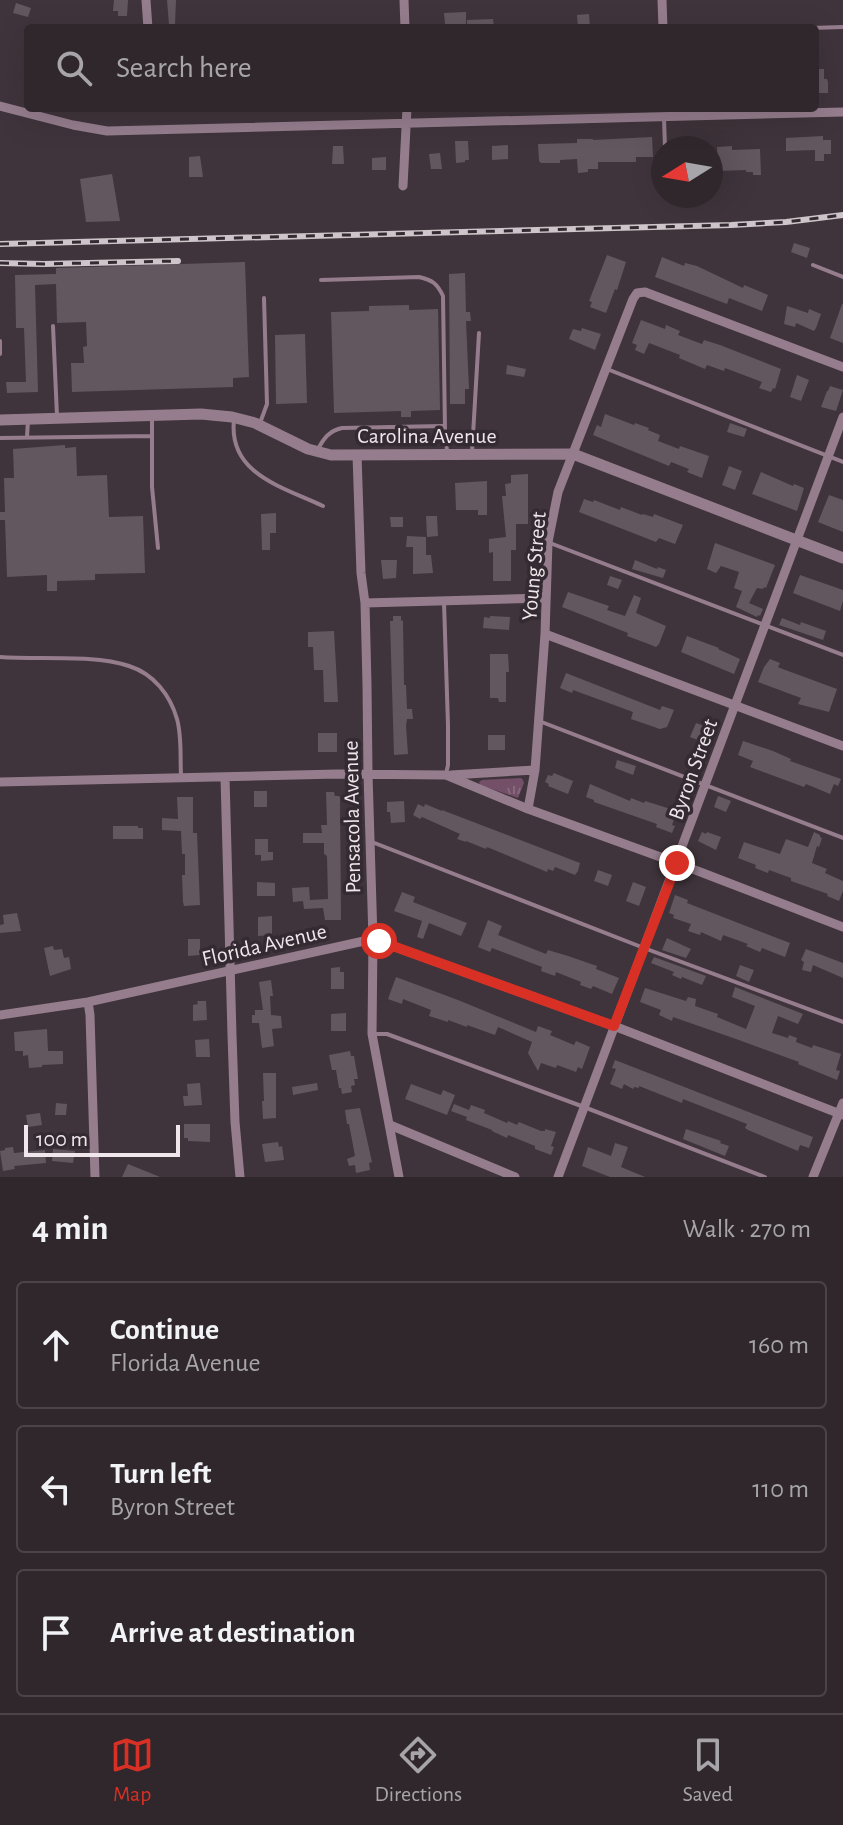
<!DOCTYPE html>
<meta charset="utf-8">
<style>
:root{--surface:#2f272c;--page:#372f34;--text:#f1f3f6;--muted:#a7a5a9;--line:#4a4448;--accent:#d93025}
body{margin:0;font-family:"Alegreya Sans",sans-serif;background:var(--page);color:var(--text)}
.compass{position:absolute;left:651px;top:136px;width:72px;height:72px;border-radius:50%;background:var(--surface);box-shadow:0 8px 32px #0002;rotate:259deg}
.scale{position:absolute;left:24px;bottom:20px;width:156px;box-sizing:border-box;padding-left:8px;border:4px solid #efe7ec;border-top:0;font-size:22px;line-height:28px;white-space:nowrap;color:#efe7ec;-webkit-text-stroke:6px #342a31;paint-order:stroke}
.stop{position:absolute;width:24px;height:24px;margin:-18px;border:6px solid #d93025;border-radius:50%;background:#fff}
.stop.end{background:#d93025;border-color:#fff;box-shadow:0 2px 8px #0008}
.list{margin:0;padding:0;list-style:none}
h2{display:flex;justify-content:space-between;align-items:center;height:104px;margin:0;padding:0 32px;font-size:34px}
h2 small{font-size:26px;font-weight:400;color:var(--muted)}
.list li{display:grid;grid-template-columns:52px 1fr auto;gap:24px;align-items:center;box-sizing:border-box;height:128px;margin:0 16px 16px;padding:0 16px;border:2px solid var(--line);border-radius:8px}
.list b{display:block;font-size:30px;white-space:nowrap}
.list p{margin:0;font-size:26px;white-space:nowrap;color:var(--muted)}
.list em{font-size:26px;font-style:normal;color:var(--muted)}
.icon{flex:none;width:44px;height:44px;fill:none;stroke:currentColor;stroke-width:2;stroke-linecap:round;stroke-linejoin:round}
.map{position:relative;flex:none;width:843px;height:1177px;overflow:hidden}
.search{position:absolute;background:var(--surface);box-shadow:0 8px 32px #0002;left:24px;right:24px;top:24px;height:88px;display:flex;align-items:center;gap:20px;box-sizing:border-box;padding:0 28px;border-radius:8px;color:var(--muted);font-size:30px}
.sheet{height:536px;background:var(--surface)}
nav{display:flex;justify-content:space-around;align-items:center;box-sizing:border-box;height:112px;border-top:2px solid var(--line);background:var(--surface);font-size:22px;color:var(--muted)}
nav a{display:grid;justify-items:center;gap:4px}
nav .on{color:var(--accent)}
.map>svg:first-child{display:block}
</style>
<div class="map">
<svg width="843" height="1177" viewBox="0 0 843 1177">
<defs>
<pattern id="grass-tufts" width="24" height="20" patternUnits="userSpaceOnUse" patternTransform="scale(2)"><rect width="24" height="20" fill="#734f68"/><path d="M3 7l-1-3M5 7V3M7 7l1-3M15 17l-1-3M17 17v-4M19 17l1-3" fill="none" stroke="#87687e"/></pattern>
</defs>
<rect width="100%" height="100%" fill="#3f343b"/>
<path fill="url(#grass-tufts)" d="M521,778L523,780L524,783L518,798L480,785L479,782L482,780Z"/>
<path fill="#63575f" d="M114,0H128L127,16H118V11H113Z
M167,0H176L175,25H169Z
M16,3L31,8L28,17L13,13Z
M466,12V24H445L444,13Z
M589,14L590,28H578L577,15Z
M493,19L494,28H467V20Z
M815,69H824V79H827L828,82V93H815Z
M823,136V140H831V154H824V161H815V150L786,151V138Z
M652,137L653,157H636V162H598V169H588V172L578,173L577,159L560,160V163H541L539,161L538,144L577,143V139H593V140Z
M455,141H468L469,160H465V162L456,163Z
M508,145V159L492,160V146Z
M333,146H343L344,164H332Z
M732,146V150L760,149L761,175H753V172H746V170L718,171L717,147Z
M440,153L442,169H431L429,154Z
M200,156L203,177H189V157Z
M386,157V170H372V158Z
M112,174L120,221L86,222L80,179Z
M794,243L810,248L807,258L791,252Z
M607,255L626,262L617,290L615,289L606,313L590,307L592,302L589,301Z
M662,257L684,266L685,263L697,266L743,288L744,285L768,295L762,311L729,298L727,304L655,277Z
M245,262L249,377L233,378V387L72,392L71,363H84L83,347L87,346L86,322L57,323L56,284L35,285L38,392L7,393L6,382H26L24,328H16L15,275L56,274V268Z
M465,273L466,312H470L471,321H466L469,389H465V404H450L449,274Z
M842,304H843V343L830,338Z
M409,305V310L438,309L440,410L411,411V417H401V411L334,413L331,312L369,311V306Z
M787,306L808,313L809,309L821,314L816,328L814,331L796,323L795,327L784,324Z
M641,320L665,329L666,325L680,331L678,335L702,344L704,340L720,345L781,369L775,389L773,388L771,392L759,388L762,382L725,368L724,371L707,365L705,369L679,358L680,355L649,343L644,354L635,350L637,345L632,343Z
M582,328L601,334L595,350L569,339L573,329L581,331Z
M305,334L307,403L276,404L275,335Z
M507,365L526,369L524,377L506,374Z
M797,375L809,380L801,401L790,397Z
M830,386L843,390L836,411L821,407L827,391H828Z
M605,414L634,425L635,423L649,428L648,430L660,435L658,441L679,449L680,446L709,456L702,478L687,472L689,469L671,462L669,466L593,435L597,425L601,427Z
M730,423L747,429L744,437L727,432Z
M65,445V448L76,447L77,476L107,475L109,517L143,516L145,573L95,574V580L57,581V591H47V575L7,577L5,520H0V512H5L4,478H14L13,449Z
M729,466L742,471L735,490L722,485Z
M761,472L793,486L794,484L804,488L797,511L752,494Z
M528,474V524H516V550H511V581H493V552L489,553V539L506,537L502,496H506L505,484L511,483V475Z
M487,481V515H478V510H456L455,483Z
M829,495L843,500V532L818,522Z
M584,499L593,502L594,500L620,510L621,507L642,515L643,514L653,517L654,514L683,525L675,544L659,538L656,542L579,512Z
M276,513V533H270V550H262L261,514Z
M426,516H437L438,536L427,537Z
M390,517H403V527H391Z
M407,536L426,537V555H431L433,573L413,574V547H406Z
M715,543L775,565L766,588L764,587L763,589L757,588L749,603L763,609L760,616L758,615L757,617L736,607L742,591L734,588L739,572L721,566L716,573L707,569Z
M381,560H397L396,578L383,579Z
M635,560L657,569L658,567L666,570L663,578L632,569Z
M800,575L843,590V601L840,611L793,593Z
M610,576L622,580L618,589L607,585Z
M568,592L609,606L607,610L625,616L634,595L641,598L636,613L666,626L659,644L656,647L646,643L627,636L628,633L562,607Z
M393,616H401V621L403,620L404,685H406L407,709H412L413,719H407L406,726L408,754L394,755L390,621H393Z
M490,616L510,617L509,630L483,628L484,617L490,618Z
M782,618L800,625L801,622L826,631L823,640L779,625Z
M334,631L338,702H324L323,670H314L313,647H308V632Z
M687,636L719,648L718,649L740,659L734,674L681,652Z
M490,654H508L509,672H506V702H499L498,698H490Z
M770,659L780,663L778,667L780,668L837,689L829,712L798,704L801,698L758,682L764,667Z
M566,673L660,710L662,706L674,710L667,727L660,729L631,719L633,712L573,690L572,693L560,688Z
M696,723L707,727L706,730L710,732L707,740H704L703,742L690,737Z
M318,733H337V752H318Z
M488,735H505V750H488Z
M743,741L773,751L791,759L790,761L841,779L838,786L834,784L830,794L806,784L804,787L750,767L753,761L738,755Z
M617,760L636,766L633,775L615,768Z
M554,773L573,781L568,794L548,786L549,784L545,782L548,775L552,776Z
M590,784L630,801L631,798L644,803L645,801L677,811L672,825L675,826L672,833L656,827L657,824L594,802V800L586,797Z
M254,791H267V807H254Z
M326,792H334L335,796H339L340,798L341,920H325L323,908L304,909L303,901L293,902L292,888L309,887L310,900L328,899L327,856L324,854V843H303V833H322L321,825H327Z
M718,796L731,801L726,812L714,807Z
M177,797H193V833H197L200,905L184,906L183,902L182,875H185V854H182L181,831L162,830V818L178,819Z
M404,801L405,822L391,823L390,812H387V802Z
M418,804L424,807L425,804L442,811V810L580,863L578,871L575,875L555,867L553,871L548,869L547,872L487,847L486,849L466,841V842L457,839L460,834L422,817L420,819L413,815Z
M113,826H138V828H143V839H113Z
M702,832L706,834L707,832L721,837L716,850L698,841Z
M814,832L820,835V837L822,838L819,847L817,846L812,863L827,869L825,873L843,881V891L839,901L827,896L828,894L791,881V878L769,870L768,873L755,868L756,865L738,858L744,842L780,854L786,839L808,847Z
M255,839H268V852H273V860L261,861V855H255Z
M598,870L612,875L608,886L594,881Z
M257,882L275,883V896H257Z
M633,882L646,887L639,906L626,901Z
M402,892L415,897L413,902L467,923L461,936L429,923L423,939L417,937L422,921L394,911Z
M675,895L688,900L687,903L790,943L785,957L762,948L760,952L746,946L748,944L723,935L721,941L701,932L700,935L688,931L691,924L673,918L674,915L669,913Z
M17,913L21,931L0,933V925L4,924L3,915Z
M272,916V935L258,936V917Z
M488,920L502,926L498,935L546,954L548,950L568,956L597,966L596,969L619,978L612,994L593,986L591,989L580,985L581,982L556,972L555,976L541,971L542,967L492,948L490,952L478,947Z
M667,938L691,949L686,958L662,950Z
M188,939H200V955L188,956Z
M53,946L54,950L62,949L64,958L69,957L71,969L50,976L44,948Z
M806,949L843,963V978L813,965L811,972L802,970L804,962L801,960Z
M654,957L706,976L702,985L682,977L681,979L672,975L674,972L651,963Z
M740,965L754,970L749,982L736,976Z
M340,967V972H344V989H331V968Z
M396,977L458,1000L536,1032L538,1026L552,1031L550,1035L574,1045L576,1041L590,1047L582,1069L578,1067L576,1072L557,1065L556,1068L541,1063L538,1071L528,1053L532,1042L498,1027L495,1035L467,1025V1027L448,1020V1022L429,1016L431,1010L403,999L402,1004L388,999Z
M271,980L273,996H270L271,1015L281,1016L282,1028L272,1029L274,1046L262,1048L259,1023H252V1015H255V1010H263L259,982Z
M735,987L803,1014L798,1024L778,1016L772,1033L788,1038L789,1035L797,1038L796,1042L812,1048L813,1045L841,1054L836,1070L840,1071L837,1080L798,1064L799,1062L736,1039L673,1017L672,1021L659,1015L661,1010L640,1002L645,988L686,1001L688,997L696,999L695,1006L718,1014L717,1017L746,1029L755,1006L732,997Z
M197,1001H206L207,1020L193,1021V1005L198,1004Z
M346,1013V1031H331V1014Z
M47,1029L48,1051H63V1064L42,1065V1067L29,1068L28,1055L23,1056V1051H15L14,1032Z
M209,1039L210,1057H196L195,1040Z
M350,1051L351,1056H354L358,1079H354L355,1085L351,1086L352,1092L342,1094L341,1088H339L336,1070H332L329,1055Z
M615,1060L813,1137L809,1148L800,1145L798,1151L748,1130L745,1128L747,1124L683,1099L682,1103L639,1086V1088L634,1087L633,1089L624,1084L622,1089L610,1084L616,1069L612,1068Z
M263,1073H276V1118L263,1119L262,1101H264Z
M200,1083L202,1105L184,1106L183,1096H188L187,1084Z
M317,1083L318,1090L293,1095L292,1087Z
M411,1084L441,1095L443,1090L455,1095L447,1115L405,1099Z
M56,1103L67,1104L66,1115H55Z
M454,1104L469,1110L471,1105L485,1110L484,1113L507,1123L508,1121L517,1125L519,1122L541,1131H545V1129L556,1132L551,1146L554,1147L551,1155L535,1149V1146L508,1135L507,1138L492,1131V1130L466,1120L467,1117L451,1111Z
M360,1108L372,1162L369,1163L370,1170L356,1173L355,1165L349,1166L347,1159L355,1156L349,1124H347L345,1110Z
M40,1113L42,1125L28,1127L26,1115Z
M184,1124H210V1142L188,1141V1138H184Z
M686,1129L721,1141L720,1143L729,1146L725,1156L683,1139Z
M278,1142L279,1147L282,1146L284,1160L265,1162L262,1144Z
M615,1143L628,1147L621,1167L645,1177H610L582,1166L588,1147L611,1156Z
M13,1147L14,1153L45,1150L46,1163L14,1166L15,1169L3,1171L0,1151L5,1150V1148Z
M53,1149L75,1151L73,1163L52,1161Z
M128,1164L160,1177H122Z"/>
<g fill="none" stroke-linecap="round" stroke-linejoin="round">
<path stroke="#957d8d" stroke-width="4" d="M810,28L843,27
M664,118L665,148
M813,265L843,277
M321,280L419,277C432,280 437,283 443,296L445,430
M53,326L57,416
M0,341V354
M607,369L843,462
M152,418V487L158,548
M234,420C228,474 283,487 323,506
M260,423L267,404L264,298
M27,437L28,420
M0,438L152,436
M318,449C324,438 329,431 342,428L442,426L445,430L447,451
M472,452L479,333
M550,543L843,655
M444,603L448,725V765L446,774
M0,657C39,660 93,654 129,666C154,674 170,695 177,719C182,737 180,757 181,775
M539,721L843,838
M372,842L644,948L843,1022
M374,1034H387L584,1107L765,1177"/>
<path stroke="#957d8d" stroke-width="9" d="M146,0L148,28
M404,0L405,28
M662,0L663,28
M0,106L73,125L107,131L843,112
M403,186L407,108
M357,455L361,573L365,603L367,685L368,774L373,939L372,1034L399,1177
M365,603L545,598
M545,634L843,746
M451,775L535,770
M225,777L232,1035L235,1122L240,1177
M0,782L337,774L446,775L528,809L677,863L843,927
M528,809L535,770L545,634L548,542L558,492L633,299L637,293L645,292L843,367
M88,1002L90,1015L95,1177
M0,1015L88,1002L373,939L614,1026L843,1115
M390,1125L515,1177
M558,1177L843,417
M813,1177L843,1103"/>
<path stroke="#957d8d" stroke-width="11" d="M0,420L201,414L232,417L255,423L308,449L331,455L573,454L843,558"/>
<g stroke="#cdc5ca" stroke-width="6">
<path id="rail" d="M0,244L731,225L786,222L843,215
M0,263L43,264L178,261"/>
</g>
<use href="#rail" stroke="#342a31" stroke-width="3" stroke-dasharray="9" stroke-linecap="butt"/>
</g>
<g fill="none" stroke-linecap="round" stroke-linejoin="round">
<path stroke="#d93025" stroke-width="10" d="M379,941L614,1026L677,863"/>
</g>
<g text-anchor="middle" stroke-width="7" stroke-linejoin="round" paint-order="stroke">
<g font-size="22" fill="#efe7ec" stroke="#342a31">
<text x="427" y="443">Carolina Avenue</text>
<text transform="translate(533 566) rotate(-85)" y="8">Young Street</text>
<text transform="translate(692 769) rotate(-70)" y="8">Byron Street</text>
<text transform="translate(351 817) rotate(-91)" y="8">Pensacola Avenue</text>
<text transform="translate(264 944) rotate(-13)" y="8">Florida Avenue</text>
</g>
</g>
</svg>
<svg class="compass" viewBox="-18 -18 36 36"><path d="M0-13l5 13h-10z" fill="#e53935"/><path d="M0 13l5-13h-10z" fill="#a7a5a9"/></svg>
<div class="scale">100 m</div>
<div class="stop" style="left:379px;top:941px"></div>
<div class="stop end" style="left:677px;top:863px"></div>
<div class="search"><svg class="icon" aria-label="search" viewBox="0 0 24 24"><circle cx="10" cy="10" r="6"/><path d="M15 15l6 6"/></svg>Search here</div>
</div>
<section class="sheet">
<h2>4 min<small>Walk · 270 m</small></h2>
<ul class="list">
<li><svg class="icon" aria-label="ahead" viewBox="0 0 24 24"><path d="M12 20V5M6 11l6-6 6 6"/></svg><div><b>Continue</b><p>Florida Avenue</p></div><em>160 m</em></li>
<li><svg class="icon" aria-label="left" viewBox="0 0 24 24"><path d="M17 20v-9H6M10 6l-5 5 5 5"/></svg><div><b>Turn left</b><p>Byron Street</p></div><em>110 m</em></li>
<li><svg class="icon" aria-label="arrive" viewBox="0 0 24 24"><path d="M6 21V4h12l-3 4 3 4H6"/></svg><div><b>Arrive at destination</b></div></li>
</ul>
</section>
<nav>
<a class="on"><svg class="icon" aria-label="map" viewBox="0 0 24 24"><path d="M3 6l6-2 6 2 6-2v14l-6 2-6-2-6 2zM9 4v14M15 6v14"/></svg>Map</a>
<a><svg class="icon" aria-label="directions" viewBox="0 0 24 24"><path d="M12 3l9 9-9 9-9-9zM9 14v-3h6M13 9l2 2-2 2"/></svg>Directions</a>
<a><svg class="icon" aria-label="saved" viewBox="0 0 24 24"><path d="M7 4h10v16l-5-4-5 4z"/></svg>Saved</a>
</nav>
